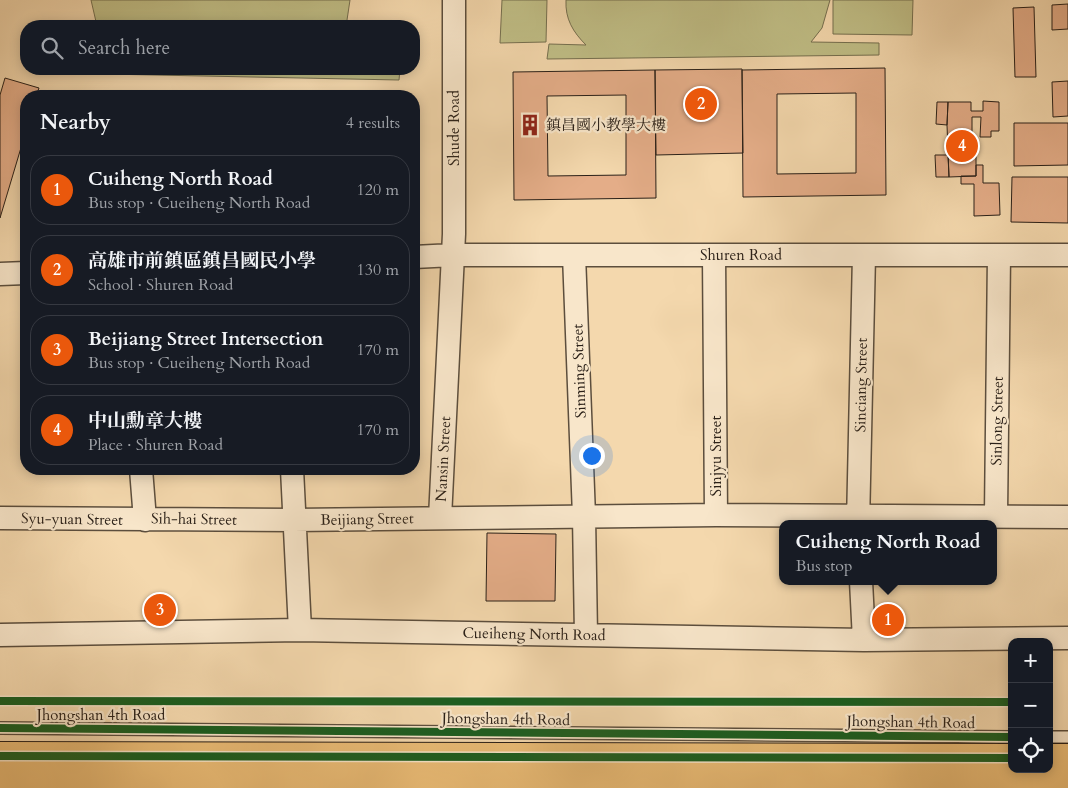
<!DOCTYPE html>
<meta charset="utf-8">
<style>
:root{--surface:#171b24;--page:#242831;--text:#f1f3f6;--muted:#9ea1a6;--line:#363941;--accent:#ea580c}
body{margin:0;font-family:Cardo,"Noto Serif TC",serif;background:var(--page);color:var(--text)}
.controls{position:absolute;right:15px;bottom:15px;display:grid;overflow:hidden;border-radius:10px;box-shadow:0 2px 12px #0003}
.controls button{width:45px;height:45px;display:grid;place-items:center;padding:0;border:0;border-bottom:1px solid var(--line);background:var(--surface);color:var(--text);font:25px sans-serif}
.you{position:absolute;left:591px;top:455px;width:18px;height:18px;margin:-12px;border:4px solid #fff;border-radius:50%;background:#1a73e8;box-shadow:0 0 0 8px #1a73e833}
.badge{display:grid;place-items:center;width:32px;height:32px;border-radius:50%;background:var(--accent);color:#fff;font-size:16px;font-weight:700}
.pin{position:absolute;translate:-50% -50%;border:2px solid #fff;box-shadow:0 1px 5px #0006}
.popup{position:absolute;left:779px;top:520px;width:218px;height:65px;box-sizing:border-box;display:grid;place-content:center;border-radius:10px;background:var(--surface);filter:drop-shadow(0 1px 4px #0005);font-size:16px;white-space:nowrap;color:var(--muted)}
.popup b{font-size:19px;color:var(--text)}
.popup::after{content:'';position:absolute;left:50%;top:100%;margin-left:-10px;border:10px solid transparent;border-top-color:var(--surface)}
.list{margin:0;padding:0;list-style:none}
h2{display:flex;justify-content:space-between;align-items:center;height:65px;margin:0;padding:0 20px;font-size:21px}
h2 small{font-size:16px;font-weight:400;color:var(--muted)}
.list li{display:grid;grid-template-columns:32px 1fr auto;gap:15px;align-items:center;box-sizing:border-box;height:70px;margin:0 10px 10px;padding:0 10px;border:1px solid var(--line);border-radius:20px}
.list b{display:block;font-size:19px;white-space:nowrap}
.list p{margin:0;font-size:16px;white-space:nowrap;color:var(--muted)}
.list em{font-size:16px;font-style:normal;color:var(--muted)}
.icon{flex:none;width:28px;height:28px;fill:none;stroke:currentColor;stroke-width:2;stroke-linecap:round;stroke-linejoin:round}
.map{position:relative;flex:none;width:1068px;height:788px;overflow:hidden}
.search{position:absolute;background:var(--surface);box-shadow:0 2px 12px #0003;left:20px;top:20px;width:400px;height:55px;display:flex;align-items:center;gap:12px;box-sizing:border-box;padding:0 18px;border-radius:20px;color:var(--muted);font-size:19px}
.panel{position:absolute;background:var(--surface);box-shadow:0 2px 12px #0003;left:20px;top:90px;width:400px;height:385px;border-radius:20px}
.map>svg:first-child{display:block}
</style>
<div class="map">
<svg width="1068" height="788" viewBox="0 0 1068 788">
<rect width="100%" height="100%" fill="#f4d8ad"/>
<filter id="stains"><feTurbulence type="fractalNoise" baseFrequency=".004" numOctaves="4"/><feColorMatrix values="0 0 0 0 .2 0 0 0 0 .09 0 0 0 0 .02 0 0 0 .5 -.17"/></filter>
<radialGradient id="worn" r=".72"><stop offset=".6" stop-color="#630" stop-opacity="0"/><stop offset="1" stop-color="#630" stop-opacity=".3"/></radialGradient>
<path fill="#c0be86" stroke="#756f4f" d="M91,0H350L347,20L345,26H97Z
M502,0H547L546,42L500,43Z
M566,0H830L822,28L811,42L879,43V55L547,59L549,44L586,45C573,32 565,19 566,0Z
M833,0H913L912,35L833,34Z
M56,69H400L399,80L56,73Z
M125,94L198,95V96H125Z"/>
<path fill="#e4ad88" stroke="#2a2018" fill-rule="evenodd" d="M1068,4V29L1052,30V5Z
M1034,7L1036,77H1015L1013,8Z
M885,68L886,195L743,197L742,70ZM856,93V173L777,174V94Z
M742,69L743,153L656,155L655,70Z
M655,70L656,198L514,200L513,72ZM626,95V175L548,176L547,96Z
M5,78L39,88L36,96H26V131L0,218V95Z
M1068,81V116L1053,117L1052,82Z
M214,93L266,95V96H214Z
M983,101L999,102V131H991V137H980L981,117H972V137H976V176L949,177L947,125L948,102H971V111H983Z
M937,102H948L947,125L936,124Z
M1014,123H1068V165L1014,166Z
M935,155H948L949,177H936Z
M976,165H983V183H999L1000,215L974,216V184H961V176H976Z
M1012,177H1068V223L1011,222Z
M487,533L556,534L555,601H486Z"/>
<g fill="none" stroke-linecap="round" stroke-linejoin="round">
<g stroke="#5c4e3d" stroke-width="14">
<path id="lane" d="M0,728L1012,737
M1049,737H1068"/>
</g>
<g stroke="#5c4e3d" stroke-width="25">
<path id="street" d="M574,255L584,516L586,635
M714,255L716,515
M414,257L453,255H1068
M0,274L26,273
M141,469L145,520
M292,469L300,630
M996,515L999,255
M0,518L294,520L716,515L1068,517
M440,518L454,234V0
M858,524L864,255
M861,581L864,640
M0,635L300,630L864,640L1068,638"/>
</g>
<g stroke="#2a2018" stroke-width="30">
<path id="primary" d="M0,756L1012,758
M1049,758H1068
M0,780L1068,782"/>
</g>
<use href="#lane" stroke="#f8e6ca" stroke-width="11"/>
<use href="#street" stroke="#f8e6ca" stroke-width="22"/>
<use href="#primary" stroke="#eabc76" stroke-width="28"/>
<g stroke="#f8e6ca" stroke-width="11">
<path id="cycleway" d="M0,701L1012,702
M0,728L1012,737
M0,756L1012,758"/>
</g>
<use href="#cycleway" stroke="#1b5e20" stroke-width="8"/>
</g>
<defs>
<g id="building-bare" transform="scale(1.725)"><path d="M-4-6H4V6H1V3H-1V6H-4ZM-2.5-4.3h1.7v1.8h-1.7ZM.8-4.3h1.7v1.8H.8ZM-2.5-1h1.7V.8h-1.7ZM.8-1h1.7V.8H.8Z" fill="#8f2418" stroke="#f8e6ca" stroke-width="2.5" paint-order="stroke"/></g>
</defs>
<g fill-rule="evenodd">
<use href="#building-bare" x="530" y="125"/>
</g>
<g text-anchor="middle" stroke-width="4.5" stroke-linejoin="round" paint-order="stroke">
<g font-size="15" fill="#2a2018" stroke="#f8e6ca" text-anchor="start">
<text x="546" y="130">鎮昌國小教學大樓</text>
</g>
<g font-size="15" fill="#2a2018" stroke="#f8e6ca">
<text transform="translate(454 128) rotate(-90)" y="5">Shude Road</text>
<text x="741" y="260">Shuren Road</text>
<text transform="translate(579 371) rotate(-92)" y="5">Sinming Street</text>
<text transform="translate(861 385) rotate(-89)" y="5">Sinciang Street</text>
<text transform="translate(997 421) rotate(-89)" y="5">Sinlong Street</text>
<text transform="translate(716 456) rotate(-90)" y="5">Sinjyu Street</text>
<text transform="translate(443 459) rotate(-87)" y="5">Nansin Street</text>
<text transform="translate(72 519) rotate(1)" y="5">Syu-yuan Street</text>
<text transform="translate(194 519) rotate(1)" y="5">Sih-hai Street</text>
<text transform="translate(367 519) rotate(-1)" y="5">Beijiang Street</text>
<text transform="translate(534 634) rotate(1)" y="5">Cueiheng North Road</text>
<text x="101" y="720">Jhongshan 4th Road</text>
<text transform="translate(506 719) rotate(1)" y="5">Jhongshan 4th Road</text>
<text transform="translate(911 722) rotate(1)" y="5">Jhongshan 4th Road</text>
</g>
</g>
<rect width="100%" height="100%" filter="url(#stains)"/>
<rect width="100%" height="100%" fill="url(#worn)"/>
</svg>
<div class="controls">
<button>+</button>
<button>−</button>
<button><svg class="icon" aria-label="locate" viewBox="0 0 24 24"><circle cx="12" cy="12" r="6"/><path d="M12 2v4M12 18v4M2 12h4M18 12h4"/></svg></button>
</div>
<div class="you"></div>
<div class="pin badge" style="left:888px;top:620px">1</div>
<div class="popup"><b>Cuiheng North Road</b>Bus stop</div>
<div class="pin badge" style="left:701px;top:104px">2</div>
<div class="pin badge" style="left:160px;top:610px">3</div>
<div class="pin badge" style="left:962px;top:146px">4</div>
<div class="search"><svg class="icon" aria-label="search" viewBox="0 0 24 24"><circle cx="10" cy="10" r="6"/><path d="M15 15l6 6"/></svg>Search here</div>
<section class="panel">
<h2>Nearby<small>4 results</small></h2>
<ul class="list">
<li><span class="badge">1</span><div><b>Cuiheng North Road</b><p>Bus stop · Cueiheng North Road</p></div><em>120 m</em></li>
<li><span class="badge">2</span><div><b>高雄市前鎮區鎮昌國民小學</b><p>School · Shuren Road</p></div><em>130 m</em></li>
<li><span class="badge">3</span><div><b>Beijiang Street Intersection</b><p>Bus stop · Cueiheng North Road</p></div><em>170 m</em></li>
<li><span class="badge">4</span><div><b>中山勳章大樓</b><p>Place · Shuren Road</p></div><em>170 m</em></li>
</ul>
</section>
</div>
